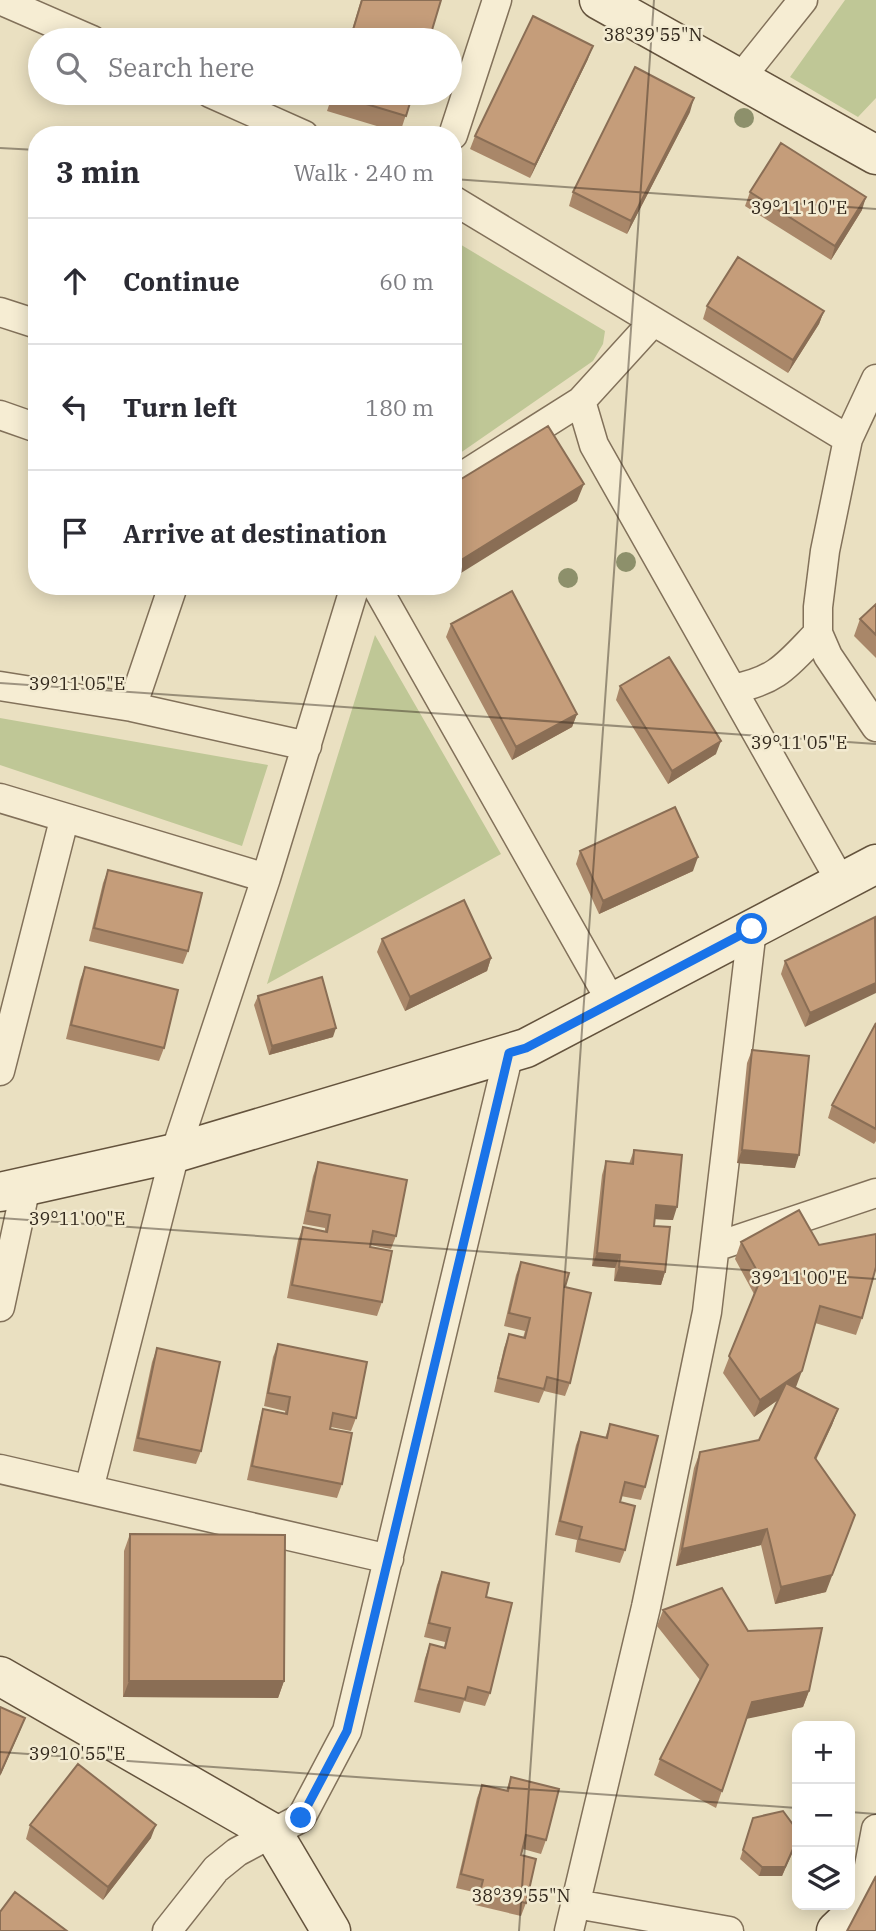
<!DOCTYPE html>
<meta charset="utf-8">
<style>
:root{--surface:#fff;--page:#f2f2f3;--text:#2b2b33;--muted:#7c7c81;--line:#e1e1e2}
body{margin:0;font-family:"IBM Plex Serif",serif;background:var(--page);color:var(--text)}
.controls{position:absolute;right:21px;bottom:21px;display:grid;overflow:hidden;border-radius:14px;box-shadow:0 4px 18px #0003}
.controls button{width:63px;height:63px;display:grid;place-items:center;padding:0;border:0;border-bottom:2px solid var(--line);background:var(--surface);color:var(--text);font:35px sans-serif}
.stop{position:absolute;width:21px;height:21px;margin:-16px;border:5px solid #1a73e8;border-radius:50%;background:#fff}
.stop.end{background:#1a73e8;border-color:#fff;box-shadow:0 2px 7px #0008}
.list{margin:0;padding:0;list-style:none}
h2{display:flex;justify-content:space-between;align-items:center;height:91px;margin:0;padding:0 28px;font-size:30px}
h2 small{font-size:23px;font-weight:400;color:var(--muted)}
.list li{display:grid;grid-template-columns:46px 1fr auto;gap:21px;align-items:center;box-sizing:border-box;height:126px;padding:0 28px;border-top:2px solid var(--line)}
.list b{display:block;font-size:26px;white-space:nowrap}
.list em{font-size:23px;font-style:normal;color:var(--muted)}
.icon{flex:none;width:38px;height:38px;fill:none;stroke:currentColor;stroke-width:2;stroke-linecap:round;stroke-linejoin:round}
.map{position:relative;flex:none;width:876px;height:1931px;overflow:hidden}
.search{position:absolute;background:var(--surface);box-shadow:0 4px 18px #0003;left:28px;top:28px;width:434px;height:77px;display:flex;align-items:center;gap:18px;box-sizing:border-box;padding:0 24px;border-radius:38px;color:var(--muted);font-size:26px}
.panel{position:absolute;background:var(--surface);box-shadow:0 4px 18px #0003;left:28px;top:126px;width:434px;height:469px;border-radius:28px}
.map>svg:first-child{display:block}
</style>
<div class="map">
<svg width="876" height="1931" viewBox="0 0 876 1931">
<rect width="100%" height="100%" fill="#eae0c1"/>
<path fill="#bfc796" d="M845,0H876V98L858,117L790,77Z
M453,240L605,331L603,344L593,361L453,458Z
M375,635L501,854L267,984Z
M0,718L268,765L242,846L0,765Z"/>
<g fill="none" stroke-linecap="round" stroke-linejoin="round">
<g stroke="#82715a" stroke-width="31">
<path id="street" d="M0,0L92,40
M739,80L803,0
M210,93L304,135
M453,135L497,0
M453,200L848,439
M0,312L37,324
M652,323L581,401L594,445L841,882
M876,379L848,439L825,551L818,607V633L828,656L876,727
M0,415L37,428
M453,482L581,401
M376,586L612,1003
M0,686L132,707L307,746
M732,689C777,681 788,664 818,633
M132,707L173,586
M0,798L266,878
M0,1071L64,820
M715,1247L876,1193
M0,1307L26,1186
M0,1469L389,1559
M89,1489L175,1153L266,878L355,586
M863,1898L876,1829
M576,1904L729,1931
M167,1931L216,1869L237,1852L301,1818L347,1731L509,1053
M569,1931L646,1607L707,1312L752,929"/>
</g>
<g stroke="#64533d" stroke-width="41">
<path id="secondary" d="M599,0L876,155
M0,1192L175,1153L526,1048L876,864
M0,1676L273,1833L331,1931
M836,1931L855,1913L876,1882"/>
</g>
<use href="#street" stroke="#f6edd3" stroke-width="28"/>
<use href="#secondary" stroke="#f6edd3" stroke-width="38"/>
</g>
<g fill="#8d906b">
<circle cx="744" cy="118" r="10"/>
<circle cx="626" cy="562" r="10"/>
<circle cx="568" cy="578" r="10"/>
</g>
<path fill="#a98769" d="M361,0H441L429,40H349Z
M588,59L530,178L470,149L475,136Z
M333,93H413L400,133L327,111Z
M690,112L627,234L569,206L573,192Z
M750,192L862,210L831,260L745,206Z
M707,306L824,311L819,324L788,373L703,319Z
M421,586H440L426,595Z
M876,604V658L854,636L860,619Z
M451,624L577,714L572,727L512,760L446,637Z
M620,686L716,754L668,784L616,700Z
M580,851L693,871L599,914L576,864Z
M108,870L188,951L183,964L89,941L103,883Z
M875,917L805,1027L781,974L785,961Z
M382,939L491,958L487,971L405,1011L377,952Z
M85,967L164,1048L159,1061L66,1039L80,980Z
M258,996L333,1037L269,1055L254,1005Z
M876,1023V1141L874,1144L828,1118L832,1105Z
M752,1050L795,1168L737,1163L747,1063Z
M634,1150L673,1220L655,1219L654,1226L665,1272L661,1285L614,1281L615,1268L592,1266L602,1175L606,1161L629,1164Z
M318,1162L396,1236L391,1249L370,1245L382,1302L377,1316L287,1298L298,1240L303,1227L325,1231V1228L303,1224L313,1176Z
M741,1242L819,1245L862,1318L856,1335L815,1323L795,1388L838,1409L832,1425L816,1460L826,1592L775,1604L761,1545L676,1566L694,1468L700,1452L759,1440L778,1400L754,1417L723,1373L754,1294L735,1259Z
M521,1262L565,1287L570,1383L565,1396L544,1391L539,1403L494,1392L504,1348L509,1334L523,1338L525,1331L504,1326L516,1275Z
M278,1344L356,1418L351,1431L331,1427L342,1484L337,1498L247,1480L259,1423L263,1409L285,1414V1411L264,1406L273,1357Z
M157,1348L201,1451L196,1464L133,1451L152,1362Z
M610,1424L645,1487L641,1500L621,1496L620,1502L625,1550L620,1563L575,1552L577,1540L555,1535L576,1445L581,1432L605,1438Z
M130,1534L284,1681L278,1698L123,1697L124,1551Z
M442,1572L486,1597L490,1693L485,1706L464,1701L460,1713L414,1702L425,1658L430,1644L444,1648L445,1642L424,1637L437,1585Z
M663,1610L748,1631L809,1691L803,1707L747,1718L716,1808L654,1775L660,1759L700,1680L657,1626Z
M511,1777L546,1840L541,1854L523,1849L521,1855L526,1903L521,1916L475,1905L478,1893L456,1888L477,1798L482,1785L506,1791Z
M753,1818L797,1843L782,1876H759L740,1859Z
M30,1825L151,1838L103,1900L26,1839Z"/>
<path fill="#8a6e55" d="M593,46L588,59L530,178L535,165Z
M694,98L690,112L627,234L631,221Z
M866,197L862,210L831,260L835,246Z
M824,311L819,324L788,373L793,360Z
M584,484L577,501L453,578V565Z
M429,586H440L426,595Z
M577,714L572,727L512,760L516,747Z
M721,741L716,754L668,784L672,771Z
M698,857L693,871L599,914L603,901Z
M491,958L487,971L405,1011L410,997Z
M876,983V993L805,1027L810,1013Z
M336,1028L333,1037L269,1055L272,1046Z
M742,1150L799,1155L795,1168L737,1163Z
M656,1205L677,1207L673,1220L652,1219Z
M597,1253L620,1255L615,1268L592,1266Z
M619,1267L665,1272L661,1285L614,1281Z
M802,1371L796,1387L754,1417L760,1400Z
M838,1409L832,1425L808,1475L815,1458Z
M855,1515L826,1592L775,1604L781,1587Z
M767,1529L761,1545L676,1566L682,1549Z
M129,1681H284L278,1698L123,1697Z
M809,1691L803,1707L746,1719L752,1702Z
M25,1718L20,1731L0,1776V1774Z
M156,1825L151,1838L103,1900L108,1887Z
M797,1840L782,1876H759L762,1867Z"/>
<path fill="#c59d7a" stroke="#8a6e55" stroke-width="2" d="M362,0H441L429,40H350Z
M533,16L593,46L535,165L475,136Z
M635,67L694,98L631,221L573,192Z
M334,93H413L406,116L333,94Z
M781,143L866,197L835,246L750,192Z
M738,257L824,311L793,360L707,306Z
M548,426L584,484L453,565V484Z
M512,591L577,714L516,747L451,624Z
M876,604V635L860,619Z
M669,657L721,741L672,771L620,686Z
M675,807L698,857L603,901L580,851Z
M108,870L202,893L188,951L94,928Z
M464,900L491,958L410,997L382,939Z
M875,917L876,983L810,1013L785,961Z
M85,967L178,990L164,1048L71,1025Z
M322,977L336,1028L272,1046L258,996Z
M876,1023V1129L832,1105Z
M752,1050L809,1056L799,1155L742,1150Z
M634,1150L682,1155L677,1207L656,1205L654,1226L670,1227L665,1272L619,1267L620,1255L597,1253L606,1161L633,1164Z
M318,1162L407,1180L396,1236L373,1231L370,1247L392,1251L382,1302L292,1285L303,1227L327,1232L330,1215L308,1211Z
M799,1210L819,1245L876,1234V1267L862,1318L820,1306L802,1371L760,1400L729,1356L761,1278L741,1242Z
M521,1262L569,1273L565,1287L591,1293L570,1383L547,1377L544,1389L498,1378L509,1334L525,1338L530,1318L509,1313Z
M278,1344L367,1362L356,1418L333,1413L330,1429L352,1433L342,1484L252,1466L263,1409L287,1414L290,1397L268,1393Z
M157,1348L220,1362L201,1451L138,1438Z
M786,1383L838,1409L815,1458L855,1515L832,1575L781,1587L767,1529L682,1549L700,1452L759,1440Z
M610,1424L658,1436L645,1487L625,1482L620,1502L635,1506L625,1550L579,1539L582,1527L560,1521L581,1432L607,1438Z
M130,1534L285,1535L284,1681H129Z
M442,1572L489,1583L486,1597L512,1603L490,1693L468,1687L465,1699L419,1689L430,1644L445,1648L450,1628L429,1623Z
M722,1588L748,1631L822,1628L809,1691L752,1702L722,1791L660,1759L708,1665L663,1610Z
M0,1707L25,1718L0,1774Z
M78,1764L156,1825L108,1887L30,1825Z
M511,1777L559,1789L546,1840L526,1835L521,1855L536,1859L526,1903L480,1892L483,1880L461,1874L482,1785L508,1791Z
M783,1811L797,1830V1840L785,1867H762L743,1850L753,1818Z
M876,1876V1931H847Z
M15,1892L67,1931H0V1912Z"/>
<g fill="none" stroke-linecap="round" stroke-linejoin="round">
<path stroke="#1a73e8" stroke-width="9" d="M301,1818L347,1731L509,1053L526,1048L752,929"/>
</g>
<path fill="none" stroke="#33291d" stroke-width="2" stroke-opacity="0.45" d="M0,148L37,150M453,179L876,209M0,683L876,744M0,1218L876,1279M0,1752L797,1808M850,1812L876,1814M519,1931L654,0"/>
<g font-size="18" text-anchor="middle" fill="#33291d" stroke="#f2ead0" stroke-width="5" stroke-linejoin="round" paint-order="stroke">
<text x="653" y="41">38°39'55"N</text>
<text x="799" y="214">39°11'10"E</text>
<text x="77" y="690">39°11'05"E</text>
<text x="799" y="749">39°11'05"E</text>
<text x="77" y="1225">39°11'00"E</text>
<text x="799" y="1284">39°11'00"E</text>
<text x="77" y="1760">39°10'55"E</text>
<text x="521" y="1902">38°39'55"N</text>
</g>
</svg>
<div class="controls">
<button>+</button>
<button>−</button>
<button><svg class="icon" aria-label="layers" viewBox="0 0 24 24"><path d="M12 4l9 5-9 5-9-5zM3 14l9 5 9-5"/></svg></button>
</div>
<div class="stop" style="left:752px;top:929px"></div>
<div class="stop end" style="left:301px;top:1818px"></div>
<div class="search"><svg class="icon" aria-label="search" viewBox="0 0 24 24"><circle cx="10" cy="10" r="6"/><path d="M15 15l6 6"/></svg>Search here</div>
<section class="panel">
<h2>3 min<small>Walk · 240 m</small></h2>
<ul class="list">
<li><svg class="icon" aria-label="ahead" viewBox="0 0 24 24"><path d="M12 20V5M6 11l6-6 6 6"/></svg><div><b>Continue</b></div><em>60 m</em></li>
<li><svg class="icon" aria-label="left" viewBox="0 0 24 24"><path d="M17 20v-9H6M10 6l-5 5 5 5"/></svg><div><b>Turn left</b></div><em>180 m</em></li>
<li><svg class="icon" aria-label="arrive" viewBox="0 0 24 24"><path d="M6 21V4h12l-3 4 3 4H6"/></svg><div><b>Arrive at destination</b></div></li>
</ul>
</section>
</div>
